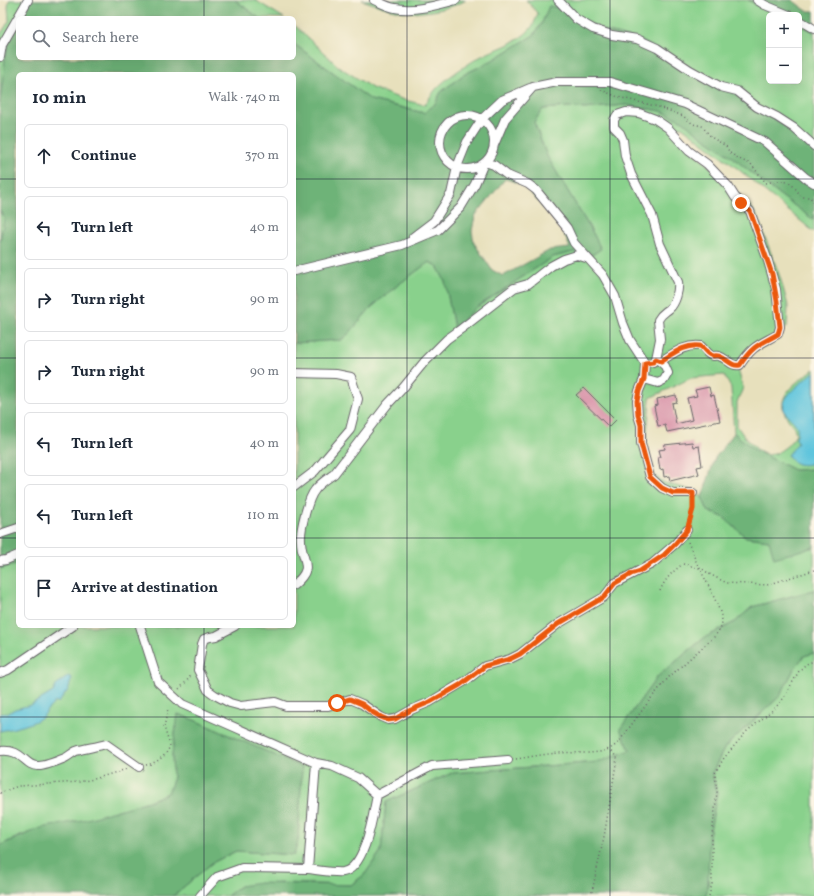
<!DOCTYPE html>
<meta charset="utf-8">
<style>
:root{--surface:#fff;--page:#f2f2f3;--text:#1f2937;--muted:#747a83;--line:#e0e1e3}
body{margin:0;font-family:Vollkorn,serif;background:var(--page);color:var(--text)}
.controls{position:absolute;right:12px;top:12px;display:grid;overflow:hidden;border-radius:6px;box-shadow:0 4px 16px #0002}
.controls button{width:36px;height:36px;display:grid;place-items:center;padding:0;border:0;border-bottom:1px solid var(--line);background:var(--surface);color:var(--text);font:20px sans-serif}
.stop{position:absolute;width:12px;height:12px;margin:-9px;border:3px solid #ea580c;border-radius:50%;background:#fff}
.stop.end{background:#ea580c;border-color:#fff;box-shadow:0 1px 4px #0008}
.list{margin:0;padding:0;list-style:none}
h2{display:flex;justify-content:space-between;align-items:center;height:52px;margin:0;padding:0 16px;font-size:17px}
h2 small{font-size:13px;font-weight:400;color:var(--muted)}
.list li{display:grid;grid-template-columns:26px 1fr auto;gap:12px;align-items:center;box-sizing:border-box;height:64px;margin:0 8px 8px;padding:0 8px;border:1px solid var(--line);border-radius:6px}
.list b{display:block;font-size:15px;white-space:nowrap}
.list em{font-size:13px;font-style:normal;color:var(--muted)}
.icon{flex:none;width:22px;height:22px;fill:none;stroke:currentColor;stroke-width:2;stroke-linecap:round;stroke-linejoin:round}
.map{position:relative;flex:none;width:814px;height:896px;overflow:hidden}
.search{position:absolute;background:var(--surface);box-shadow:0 4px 16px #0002;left:16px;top:16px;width:280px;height:44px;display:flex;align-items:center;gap:10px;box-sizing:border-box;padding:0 14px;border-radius:6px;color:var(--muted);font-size:15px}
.panel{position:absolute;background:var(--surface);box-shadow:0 4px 16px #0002;left:16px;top:72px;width:280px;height:556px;border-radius:6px}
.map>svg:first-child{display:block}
</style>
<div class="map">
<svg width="814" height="896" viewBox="0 0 814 896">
<rect width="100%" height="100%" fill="#fcf5e5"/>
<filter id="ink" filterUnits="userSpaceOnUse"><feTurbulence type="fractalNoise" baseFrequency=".025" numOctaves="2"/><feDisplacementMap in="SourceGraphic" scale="8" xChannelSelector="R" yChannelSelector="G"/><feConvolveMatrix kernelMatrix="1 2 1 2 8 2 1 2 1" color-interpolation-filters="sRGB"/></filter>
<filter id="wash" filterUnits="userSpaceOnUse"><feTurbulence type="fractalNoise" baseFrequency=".012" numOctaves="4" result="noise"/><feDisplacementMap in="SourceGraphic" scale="16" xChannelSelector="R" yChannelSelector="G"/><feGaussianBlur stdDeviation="0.9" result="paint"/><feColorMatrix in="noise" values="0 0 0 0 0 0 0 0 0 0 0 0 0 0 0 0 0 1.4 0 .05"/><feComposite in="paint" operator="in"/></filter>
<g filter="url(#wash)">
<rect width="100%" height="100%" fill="#e7e0bc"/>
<path fill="#89d18c" stroke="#567a64" d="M9,0H31L18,18V25L9,42L5,59L0,103V35L9,21L8,7Z
M235,0H255L284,18H259Z
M362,0H466C460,4 452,6 445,8C412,17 394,11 362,0Z
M526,0H748L764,9L779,15H769V81H799V24L814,32V147L602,30L549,6L542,23L534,35L491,61L463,75L441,92L435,104L424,113L371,100L294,44V25L338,66L372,88L404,100L425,105C428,100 432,94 436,89C446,78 465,66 478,58C495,48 517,45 531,28C534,24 536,18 538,14Z
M626,105L661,111L683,121L699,134L732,157L769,187L814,220V232L738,169L682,127H672L691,149L751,206L757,216L780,277L788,306L787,327L775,339L751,351L738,369L743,388L737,402V426L746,439L757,449L768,455L777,453L787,446L794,438L796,433C794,425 788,421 785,414C775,394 800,380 814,369V469L794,470L753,449L734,433L731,388L724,375L691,378L650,398L646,446L655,476L665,483L692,490L702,497L708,511L723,517L746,537L769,540L806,549L814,547V590L752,607L735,622L704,638L657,677L620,729L630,750L599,762L452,773L386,802L381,851L365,874L351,885L280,883L240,886L227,896H173L212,863L236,851L294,855L298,841L302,767L194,720L178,714L172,754L173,780L168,793C144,804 111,814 85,820C56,826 26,830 0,846V569L18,563V626H294V343L341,340C354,331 361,317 373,306C390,290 410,276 429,262L437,266L445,281L454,328L477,307L553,257L573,252L592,255L600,249L594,235L547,156L534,122L543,109L569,107L584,109Z
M0,211L5,218L0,242Z
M814,653V896H705L708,888L709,836L717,793L712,773L725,747L780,696L794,669L804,656Z"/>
<path fill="#6eb378" stroke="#486a5a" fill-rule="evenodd" d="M31,0H235L259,18H22Z
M748,0H792L807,11H814V32L799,24V15H779L764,9Z
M549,6L564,9L602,30L642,41L749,101L814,147V220L769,187L732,157L699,134L683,121L661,111L626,105L584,109L569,107L543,109L534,122L547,156L594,235L601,249L592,255L573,252L553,257L477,307L454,328L445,281L437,266L429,262C410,276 390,290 373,306C361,317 354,331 341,340L294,343V74H18V563L0,569V242L4,218L0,211V103L5,59L9,42L18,25V58H294V44L371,100L424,113L435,104L441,92L463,75L491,61L534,35L542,23ZM505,179L523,184L563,231L570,248L550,250L503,276L492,270L474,243L472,231L475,216Z
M734,433L753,449L794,470L814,469V547L774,558L769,540L746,537L723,517L708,511L702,497L715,458Z
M814,590V653L804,656L794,669L780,696L725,747L712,773L717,793L709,836L708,888L705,896H227L240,886L260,883L351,885L365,874L381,851L386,802L452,773L599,762L630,750L620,729L657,677L704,638L735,622L752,607Z
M178,714L194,720L302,767L298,841L294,855L236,851L212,863L173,896H0V846L3,844L41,828L87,819L152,800L168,793L173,780L172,754Z"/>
<path fill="#5fc5dd" stroke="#40748c" d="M814,372V457L810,464C800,466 793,464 788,455L798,443L796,438C804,420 780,418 784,403C786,393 806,379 814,372Z
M69,676L72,678L68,690L59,702L54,703C52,706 50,707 47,710C46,711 46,714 44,715C37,724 11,729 0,731V714L8,713L15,709L31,705L53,692L57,684Z"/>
<g id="blocks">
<path fill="#d892a8" d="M709,387L711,396L714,395L720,421L667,432L665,425L658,426L654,406L658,405L657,399L676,395L677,402L672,403L676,424L692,420L687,398L697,396L695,390Z
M584,388L616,420L609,427L576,395Z
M692,442L693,447L699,446L702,466L697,467L699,474L670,481L669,476L664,477L663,469L660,470L658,457H661L659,450L665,449L664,445Z"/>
</g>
</g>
<g filter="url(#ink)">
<use href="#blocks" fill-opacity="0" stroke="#676468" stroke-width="1"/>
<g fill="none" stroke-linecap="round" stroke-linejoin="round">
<g stroke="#676468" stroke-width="10">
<path id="minor" d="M374,0C381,3 388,7 395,8C415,12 437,5 456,0
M558,0L576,19L593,29L612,35L637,39L657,48L690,70L721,87L737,91L757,107L777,117L794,128L814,146
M757,0L765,5L789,15
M799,20L814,29
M0,57L2,45L28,0
M440 142a27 27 0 1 1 54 0a27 27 0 1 1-54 0Z
M494,145L505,119L533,87L557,82H610L685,104L765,142L806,178L814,183
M485,162L494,165L507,175L528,184L536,190L567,228L574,243L603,275L615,296L623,323L630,340L645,363L644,379L639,391L637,401L638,415L641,425V443L650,477L662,488L673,493H693
M413,237L434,221L451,194L457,167L467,142L482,119L502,100L530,88
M294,271L402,245L438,230L461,207L475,184L484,163
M645,363L653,362L656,359L660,339L658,320C662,313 664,313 669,309C676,303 679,290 678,282L660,244L652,215L631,174L625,156L623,140L620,133L614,127V120L617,115L626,112L639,113L655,119L668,128L689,151L707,164L728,186L735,197L750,211L768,261L776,289L780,327L778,334C759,345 753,345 740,365C731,367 728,359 719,356C716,355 713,357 710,355C706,353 704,349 701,346C685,344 674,353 661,361
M294,373L336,374L351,377L358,399L350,430L315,471L294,487
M644,379L658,383L664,380L668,373L665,366L657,359
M0,534L18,528
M0,561L6,560L18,555
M294,585C316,566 301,562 301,540C300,530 308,498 315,490C320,483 327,479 334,474L387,405L403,388L425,361L447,339L461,329L514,288L528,284L551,266L564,259L577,255L586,258
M140,626L158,682L182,704L316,763L308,869L242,868L217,877L200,896
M235,626L216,636L210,637L204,639L202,644L198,670L208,690L215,695L230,703L241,706L275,702L286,706H328L350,699L362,704L381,717L388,720L395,719L411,710L430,702L467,680L485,666L510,659L520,654L558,624L604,597L615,583L652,564L675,544L687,530
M0,673L8,670L73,626
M0,751C23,748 24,767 39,766C44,766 60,760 65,758C69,756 72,753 76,751C86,748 96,747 106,744L139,767
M377,795L432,766L508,760
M308,869C317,870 335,873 343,872C366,868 373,814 377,795L358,778L332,766L316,763"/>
</g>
<path stroke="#676468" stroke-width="1.5" stroke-dasharray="1 3" stroke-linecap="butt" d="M601,90L618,97L659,107L683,116L693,124L702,126L711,137L726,146L730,153L741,160L751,164L766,183C776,181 786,178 794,187C797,190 799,194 802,197H810L814,203
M689,522L693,509V501
M688,542L698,566L711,575L727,583L767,585L814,570
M660,591C665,579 672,572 683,564L699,568
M179,689L186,682L192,674
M516,759C530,757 544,754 559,753C579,751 602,758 618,743L652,697L669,677L714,637C718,632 722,627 722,621C722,611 704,576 698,566
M146,765C157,763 166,756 170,746L164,727L168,709
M0,793L18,786L79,782L94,779L127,769
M591,896L604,837L617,758L610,749
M709,896L712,884V835L717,792L715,773L724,758L746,732L775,708L783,699L799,671L806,664L814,661"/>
<use href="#minor" stroke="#fff" stroke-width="8"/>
</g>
</g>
<g fill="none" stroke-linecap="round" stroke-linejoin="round" filter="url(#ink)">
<path stroke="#ea580c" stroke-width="5" d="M337,703L350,699L362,704L372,712L381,717L388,720L395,719L411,710L430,702L460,685L485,666L510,659L520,654L558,624L604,597L615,583L631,574L640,571L664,555L675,544L687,530L693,509V493H673L662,488L650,477L641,443V425L638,415L637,401L639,391L644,379L645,363L653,362L656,359L661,361C674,353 685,344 700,346C704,348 706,353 710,355C713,357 716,355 719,356C728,359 731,367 740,365C753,345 759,345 778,334L780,327L777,301L772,274L750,211L741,203"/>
</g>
<path fill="none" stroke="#22223b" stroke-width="1" stroke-opacity="0.55" d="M204,0V18M407,0V896M610,0V896M204,58V74M0,179H18M294,179H814M0,358H18M294,358H814M0,538H18M294,538H814M204,626V896M0,717H814"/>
</svg>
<div class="controls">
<button>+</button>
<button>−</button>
</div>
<div class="stop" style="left:337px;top:703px"></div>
<div class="stop end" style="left:741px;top:203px"></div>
<div class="search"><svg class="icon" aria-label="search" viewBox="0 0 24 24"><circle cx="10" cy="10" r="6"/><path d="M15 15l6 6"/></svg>Search here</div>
<section class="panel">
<h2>10 min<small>Walk · 740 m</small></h2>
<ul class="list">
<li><svg class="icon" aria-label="ahead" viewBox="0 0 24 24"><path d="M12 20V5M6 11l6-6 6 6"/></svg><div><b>Continue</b></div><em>370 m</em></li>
<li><svg class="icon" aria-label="left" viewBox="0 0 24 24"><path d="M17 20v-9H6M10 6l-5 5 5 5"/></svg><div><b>Turn left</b></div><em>40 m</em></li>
<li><svg class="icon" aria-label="right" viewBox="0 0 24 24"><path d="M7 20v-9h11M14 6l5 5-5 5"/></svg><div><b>Turn right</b></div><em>90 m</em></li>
<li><svg class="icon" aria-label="right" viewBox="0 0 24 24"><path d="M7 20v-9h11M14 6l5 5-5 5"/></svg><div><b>Turn right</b></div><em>90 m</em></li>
<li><svg class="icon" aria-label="left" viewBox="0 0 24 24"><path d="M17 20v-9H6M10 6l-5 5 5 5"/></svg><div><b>Turn left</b></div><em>40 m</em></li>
<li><svg class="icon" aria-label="left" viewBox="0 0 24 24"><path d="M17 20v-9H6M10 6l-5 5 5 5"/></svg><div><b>Turn left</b></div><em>110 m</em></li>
<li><svg class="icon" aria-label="arrive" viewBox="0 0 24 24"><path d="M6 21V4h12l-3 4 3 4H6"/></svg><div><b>Arrive at destination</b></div></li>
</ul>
</section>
</div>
